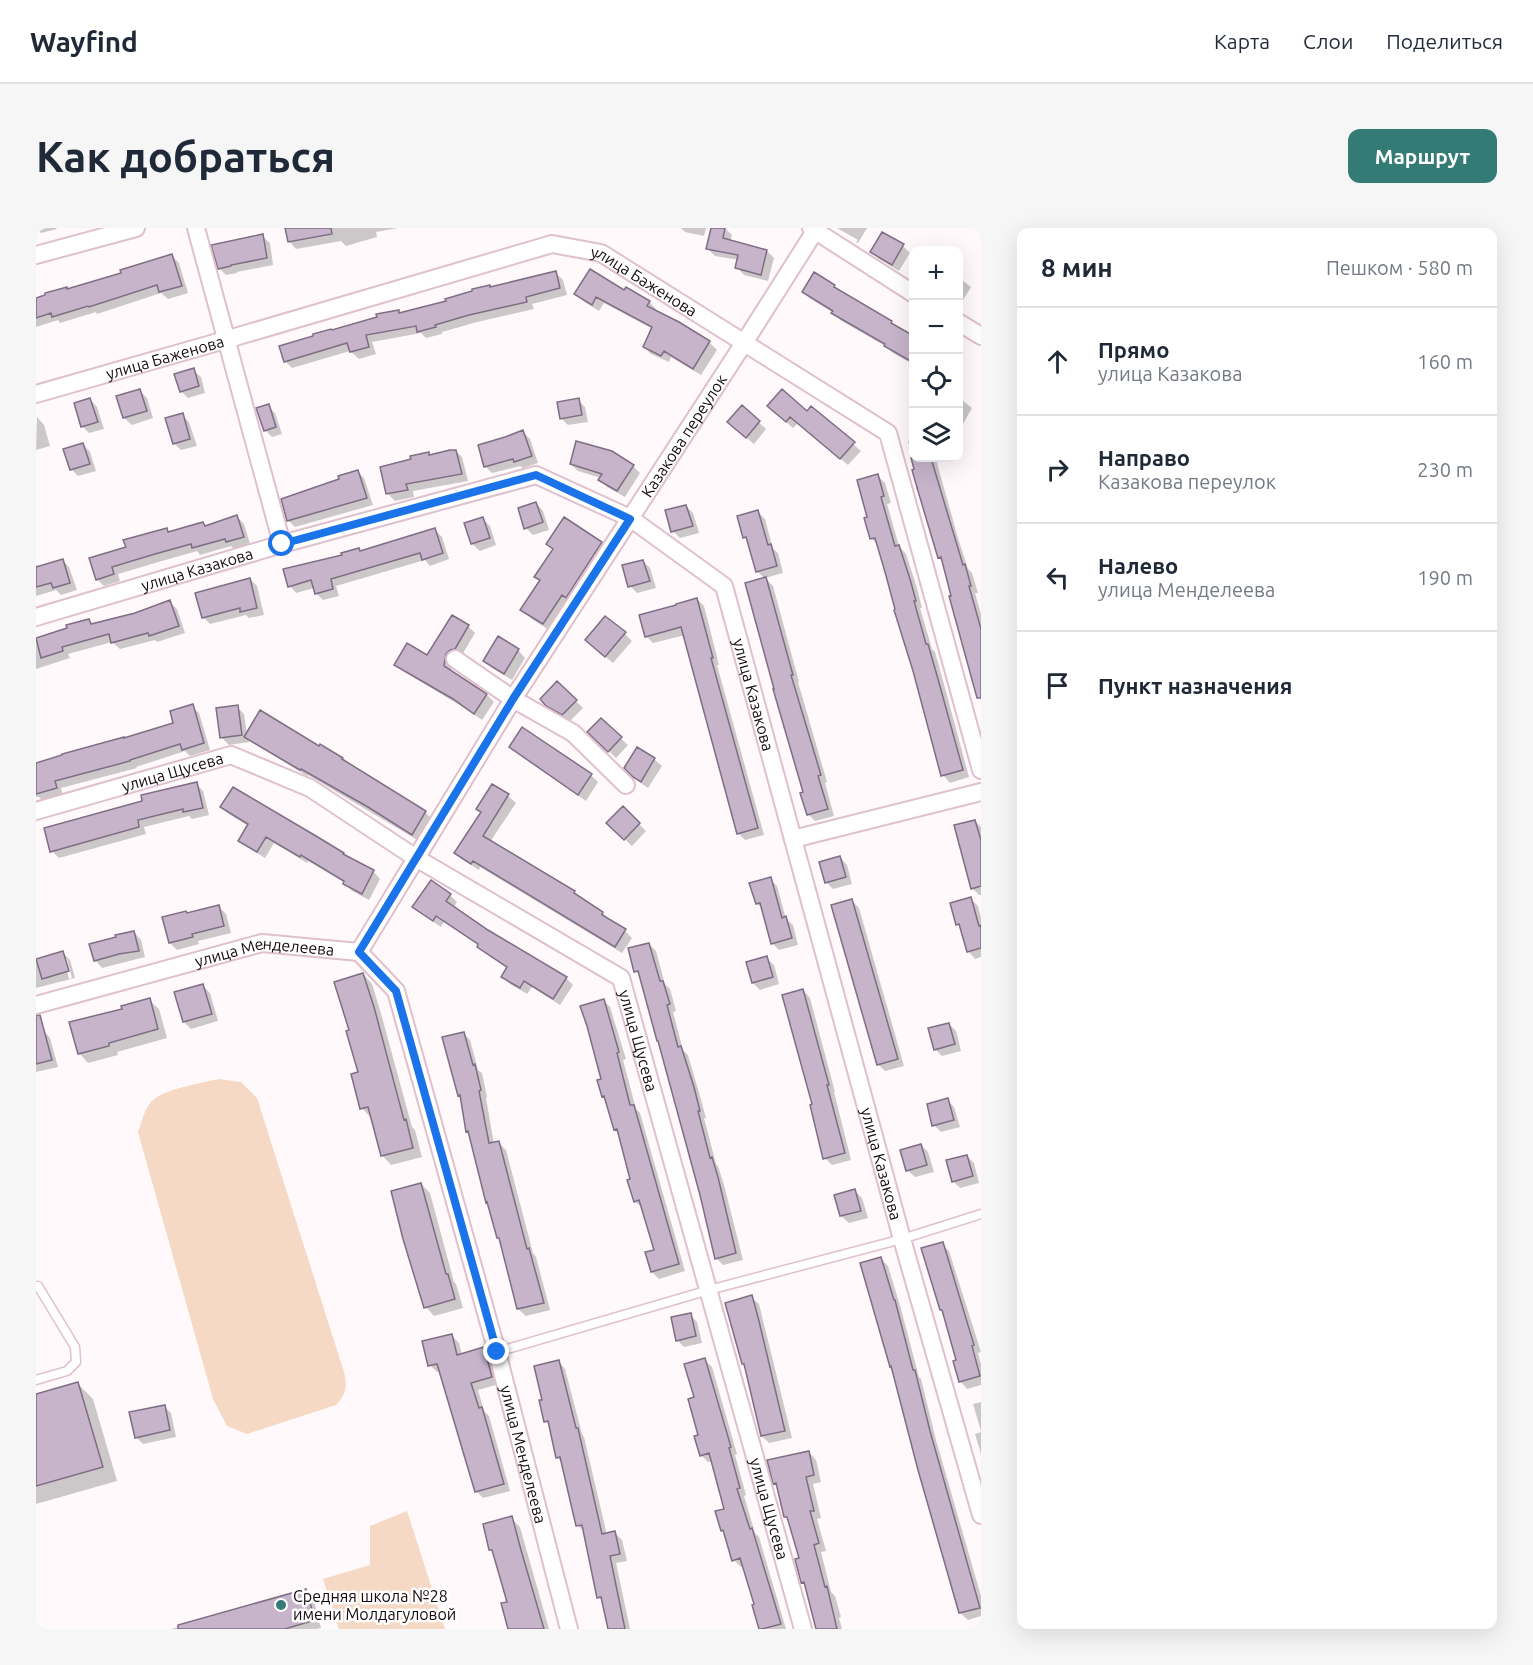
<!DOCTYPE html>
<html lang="ru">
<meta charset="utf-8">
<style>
:root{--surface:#fff;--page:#f6f6f7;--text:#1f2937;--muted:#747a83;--line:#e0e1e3;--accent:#347b76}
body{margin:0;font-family:Ubuntu,sans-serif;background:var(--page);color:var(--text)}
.controls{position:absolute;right:18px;top:18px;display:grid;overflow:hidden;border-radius:12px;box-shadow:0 6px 24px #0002}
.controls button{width:54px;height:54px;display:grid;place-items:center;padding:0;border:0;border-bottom:2px solid var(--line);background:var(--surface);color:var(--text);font:30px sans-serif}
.stop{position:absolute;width:18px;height:18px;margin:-14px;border:4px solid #1a73e8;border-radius:50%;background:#fff}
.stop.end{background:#1a73e8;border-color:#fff;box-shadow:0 2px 6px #0008}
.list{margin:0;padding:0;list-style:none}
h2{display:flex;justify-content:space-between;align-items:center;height:78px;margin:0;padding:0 24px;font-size:26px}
h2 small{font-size:20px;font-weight:400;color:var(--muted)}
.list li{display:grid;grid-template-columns:39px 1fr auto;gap:18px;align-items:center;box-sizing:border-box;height:108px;padding:0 24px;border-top:2px solid var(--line)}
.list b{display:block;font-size:22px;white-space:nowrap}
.list p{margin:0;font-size:20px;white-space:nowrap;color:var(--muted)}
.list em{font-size:20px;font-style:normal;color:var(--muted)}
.icon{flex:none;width:33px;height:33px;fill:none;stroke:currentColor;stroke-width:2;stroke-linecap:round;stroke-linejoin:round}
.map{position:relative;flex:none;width:945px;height:1401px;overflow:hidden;border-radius:12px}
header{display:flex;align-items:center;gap:36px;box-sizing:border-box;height:84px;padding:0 30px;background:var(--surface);border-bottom:2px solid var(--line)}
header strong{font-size:28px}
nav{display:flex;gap:33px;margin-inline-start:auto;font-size:21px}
.intro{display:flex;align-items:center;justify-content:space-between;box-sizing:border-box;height:144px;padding:0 36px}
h1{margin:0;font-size:42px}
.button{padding:15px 27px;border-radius:12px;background:var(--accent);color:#fff;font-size:21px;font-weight:700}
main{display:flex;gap:36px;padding:0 36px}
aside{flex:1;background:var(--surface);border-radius:12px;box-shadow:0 6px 24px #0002}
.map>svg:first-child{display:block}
</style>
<header>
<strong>Wayfind</strong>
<nav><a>Карта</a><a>Слои</a><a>Поделиться</a></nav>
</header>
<div class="intro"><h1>Как добраться</h1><a class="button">Маршрут</a></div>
<main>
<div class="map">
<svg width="945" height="1401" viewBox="0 0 945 1401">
<rect width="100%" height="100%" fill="#fff9fb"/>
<path fill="#f5d9c4" d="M183,851L205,854L221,870L301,1122C307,1144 318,1159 300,1177L211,1206L191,1198L177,1171L102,904C106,894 108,882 115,874C126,861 166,855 183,851Z
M371,1283L409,1401H303L287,1351L334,1337V1298Z"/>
<path fill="#0003" fill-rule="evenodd" d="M0,0H20L21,1L5,5Z
M251,0H362L340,4L341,9L310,18L305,13L260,21L253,13Z
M645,0H670L668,8L649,4Z
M676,0H689L696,7L694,14L731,23L738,30L732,53L708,47L701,39L703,32L679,28L672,21Z
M801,0H831L822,15L820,14L822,12Z
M226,8L234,15L237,37L201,44V45L190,47L183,40Z
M867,18L874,25L863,43L843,31L836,24Z
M136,28L143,35L152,65L132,71L125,65L61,86L60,84L24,95L22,92L0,99V72L87,46Z
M520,45L527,52L531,67L496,76L498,81L441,94L406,104V106L390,110L385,105L336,114L340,126L323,131L314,123L256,140L249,133L296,103L362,84L364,86L412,74L455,60Z
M922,49L935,59L924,77L922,76Z
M798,58L805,65L855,94L862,101L878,110V137L857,125L849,118L804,92L798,85L775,71L768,64Z
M589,64L613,74L620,81L619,84L643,96L674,115L681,122L665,147L635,129L633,134L615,126L608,119L617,101L568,75L563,83L547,73L540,66Z
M157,142L165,149L169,165L152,170L145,163Z
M104,163L111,170L117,190L96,197L88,190Z
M922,169L936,180L926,198L922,196Z
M54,171L61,179L68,201L53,205L46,198Z
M542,172L549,179L552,194L532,197L525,190Z
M232,178L239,185L246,206L236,209L229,202Z
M706,179L730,201L718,216L700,201Z
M775,180L825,223L812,237L762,195L757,200L740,185H771Z
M146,187L153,194L161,218L145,222L138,215Z
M1,189L8,197L14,218L0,222Z
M487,204L494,211L502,235L487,240L484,238L456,245L449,238Z
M878,211V230H902L903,234L901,235L922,310L932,341L936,345L942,365H939L945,386V469L907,334L903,329L872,213Z
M47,216L54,224L60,243L42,248L35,241Z
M419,222L426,229L432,253L377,263L378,269L359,273L352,266L346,240L392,226L394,228Z
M535,236L597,238L604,245L589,269L571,259L564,252L565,250L542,243Z
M321,243L328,250L337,277L259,299L252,292L305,252Z
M842,248L849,255L855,275L851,276L863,318L870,326L881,360L886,380H884L896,421L899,424L909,460L933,549L914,555L907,547L843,318L835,310L833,290Z
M500,275L507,283L513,302L497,307L490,300Z
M650,278L657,285L663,305L644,310L637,303Z
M722,284L729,291L737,321L742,325L747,345L729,350L737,358L763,454H762L791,554L789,555L798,588L779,593L772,586L729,351L721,343L713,313L708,309Z
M201,289L208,296L214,316L198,321L195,318L164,327L161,323L126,333L82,346L84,353L68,358L61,351L91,320L130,302L134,305L167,295L170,299Z
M447,291L454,298L460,317L444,323L436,316L430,296Z
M529,291L565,315L576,325L518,405L497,392L486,382L505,353L500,349L518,322L512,316Z
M399,302L406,309L413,331L394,338L389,332L300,358L303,368L287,372L280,365L278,360L260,365L254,358L308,328L323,321L325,324Z
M26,332L33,339L41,362L25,367L20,362L0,368V337L3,339Z
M607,333L614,340L620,360L601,365L594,358Z
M214,351L221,358L228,387L213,390L210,387L174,396L167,389Z
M661,371L668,378L683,437H681L728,607L709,612L702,605L649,407L617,415L610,408Z
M133,374L141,381L149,405L121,414L119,412L84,421L76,414L32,426L34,430L0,441V413L53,393L57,397L99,386Z
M432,398L439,405L426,427L417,433L415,444L451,467L458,474L446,492L425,478L367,443L360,436L392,430Z
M589,406L596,413L577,435L558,419Z
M462,410L482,422L489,430L476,452L456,440L448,433Z
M521,455L547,480L534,493L519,484L506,471Z
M156,478L163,485L174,522L154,528L149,523L100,539L101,540L25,560L27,567L7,573L3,569H0V536L139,495Z
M201,479L208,486L211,506L389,584L396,591L383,613L272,547L271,548L217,515L212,510L213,514L193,517L186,510Z
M565,492L592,517L580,530L553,504Z
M475,519L555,547L562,554L550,573L482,526Z
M601,521L618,531L626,538L612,560L606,556L590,540Z
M160,556L167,563L173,587L156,591L153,588L108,599L110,606L23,630L16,623L108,574Z
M457,558L472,568L480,575L454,614L538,665L544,671L567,685L574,692L589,703L596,710L586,725L444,639L443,642L427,632L420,625L446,585L442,581Z
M186,579L279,609L311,630L337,643L344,651L333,672L316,663L309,655L272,633L271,635L238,615L229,630L211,619L204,612L212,598L193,586Z
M587,580L610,603L596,618L572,595Z
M939,593L945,599V620Z
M804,629L811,637L816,656L797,661L790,654Z
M945,636V667H943L936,660Z
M734,651L741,658L750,691L757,697L762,717L743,722L736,715L727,682L721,675Z
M414,667L421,674L417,680L451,703L530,750L537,757L524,777L496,759L491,766L474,756L467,749L472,741L450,726L443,719V718L408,694L405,699L386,686L378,679Z
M935,671L942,678L945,690V729L939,731L932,723L926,700L921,696Z
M816,673L823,680L868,838L849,843L842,836Z
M183,679L190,686L195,705L162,713L163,716L141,722L134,715L152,687Z
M98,704L105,712L109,729L66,740L59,732Z
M613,716L620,723L629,756L634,761L640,783L637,784L647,822L652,827L664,868L670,890H668L680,936L682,938L688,957L707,1032L687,1037L680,1030L666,967L605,748L600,743Z
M27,725L34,732L39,750L0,760V732ZM28,731H31L36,750L33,751Z
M730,730L738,737L743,756L724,762L717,755Z
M327,746L336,756L346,789L376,899L379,902L386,929L355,937L346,927L335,890L326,880L324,845L315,804Z
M167,758L174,765L182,793L155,801L148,794Z
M767,762L774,770L799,864H798L815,932L796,937L789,930L778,877Z
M113,772L123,781L131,810L81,824L82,827L52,835L43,825L88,782Z
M567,772L574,779L590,831L587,832L600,881L604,885L649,1043L623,1051L616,1044L620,1023L607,981L599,973L596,952L583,905L580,901L571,872L567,868Z
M913,796L920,803L925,823L906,828L899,821Z
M7,802L14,810L22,839L0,844V804Z
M427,805L434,812L442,842L446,845L451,869L450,870L458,916L463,915L470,922L497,1025L500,1029L514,1082L490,1088L482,1081L465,1012L434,905L432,903L425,869L423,867Z
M911,872L918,879L924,899L905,904L898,897Z
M885,917L892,924L898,944L879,949L871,942Z
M931,928L938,935L943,955L924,960L917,953Z
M385,956L394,965L418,1054L420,1056L427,1080L398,1088L390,1079Z
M819,963L826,970L832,990L813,995L805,988Z
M906,1016L913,1023L945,1124L942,1125L945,1136V1157L931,1161L924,1153Z
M845,1031L852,1038L865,1081L883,1149L885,1151L900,1212L945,1368V1388L932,1392L924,1385L857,1140L855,1138L826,1036Z
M715,1069L723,1076L756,1210L733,1215L726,1208Z
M654,1087L661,1094L666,1115L648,1119L641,1112Z
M416,1108L423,1115L426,1127L447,1121L455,1128L463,1156L442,1162L448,1183L453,1188L474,1263L447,1270L440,1263L405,1143L401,1144L394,1137Z
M669,1132L676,1139L701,1226L699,1227L710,1267L708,1268L719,1305L723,1309L750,1401H724L720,1377L708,1338L705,1339L698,1332L689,1305L686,1302L690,1282L677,1233L672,1234L665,1227L660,1170Z
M522,1133L529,1141L546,1206L548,1209L571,1307L579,1305L586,1312L591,1333L580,1335L594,1401H574L568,1375L563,1369L549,1304L541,1297L527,1235L522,1230L514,1198L510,1193L508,1173Z
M42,1156L57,1171L81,1253L0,1276V1168Z
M945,1174V1203L937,1176Z
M128,1178L135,1185L140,1209L107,1216L100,1209Z
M945,1204V1226L939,1206Z
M773,1224L780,1232L785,1254L777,1256L785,1290L781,1291L790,1323L785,1324L795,1364L799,1368L805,1389L803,1390L806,1401H782L770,1357L766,1354L765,1331L754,1293L749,1288L742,1259L739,1255Z
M475,1290L484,1299L513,1401H474L473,1375L459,1325L455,1321Z
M270,1363L277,1370L285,1400L280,1401H135Z"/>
<path fill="#c7b4cb" stroke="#7f6e83" stroke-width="1.5" d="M249,0H295L296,6L252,14Z
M675,0H689L687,10L731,22L725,47L699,40L702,27L670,21Z
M846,4L868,16L856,37L834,24Z
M227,6L231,30L195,37V38L182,41L175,17Z
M136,26L146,58L123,64L121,57L53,79L52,78L16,89L15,85L0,90V70L9,67V65L31,59V61L85,45L84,42Z
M554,41L588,62L590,59L614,73L611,78L643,94L674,113L657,141L628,123L625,128L607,119L616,99L560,69L556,77L538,66Z
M520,43L524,60L490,69L491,74L433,87L399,97L400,99L381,104L380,98L330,107L333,119L314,124L311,115L248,134L243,118L277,108V106L295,101L296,102L341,89L340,86L363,82V85L410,73L409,71L436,63V61L454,57V59Z
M778,44L799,57L798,59L856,93L855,95L878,108V135L848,118L849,116L795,85L797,83L766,64Z
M158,140L163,158L144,164L138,146Z
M104,161L111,183L87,190L80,168Z
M746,161L771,183L775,178L819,214L804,231L754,189L750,194L731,178Z
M54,170L62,194L45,199L38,175Z
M543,170L546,187L524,191L521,174Z
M233,176L240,199L228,203L220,180Z
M706,177L724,193L710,210L691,194Z
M147,185L154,211L137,216L129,190Z
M487,202L496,228L478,234L477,231L448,239L442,217L469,209Z
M540,213L576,223L598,237L581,263L562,252L566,246L534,236Z
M47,215L54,236L34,242L27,221Z
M414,222H420L426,246L370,256L372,262L350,266L344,239L375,231L374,228L393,224V227Z
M875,230H895L927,337L929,336L935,358H933L945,401V470H941L913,368H915L905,329L902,330L882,263L876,242L878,241Z
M322,242L331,270L251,293L245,271L303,251L302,248Z
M842,246L848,268L845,269L859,318L863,317L874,351L880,373H878L890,416H892L902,451L927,542L905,548L877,443L858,382L859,381L849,344L839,310L834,311L828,290L831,289L821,252Z
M500,274L507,294L488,301L482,280Z
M650,277L657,298L635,304L629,282Z
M722,282L732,317L735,316L741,338L720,344L710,309L707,310L701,288Z
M201,287L208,309L190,314L189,311L156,320L155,316L119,326L76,339L78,346L60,352L53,330L90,319L87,312L131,300L132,304L167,294L169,298Z
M447,289L454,310L435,316L428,295Z
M528,289L566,314L530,370L526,367L507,396L484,382L504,352L498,349L517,321L510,316Z
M399,300L407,325L386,332L384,325L295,351L297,361L279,366L275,352L252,359L247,341L306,327L305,325L323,320L324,323Z
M27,331L34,355L17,360L15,355L0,359V339Z
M607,332L614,353L592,359L586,337Z
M730,349L757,447H755L785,547L782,548L792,581L771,587L764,565L767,564L737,461H738L709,355Z
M214,350L221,380L204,384V380L166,390L159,365Z
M661,370L677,430H675L722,600L701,606L645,399L609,409L603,387L640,377V376Z
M134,372L143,398L113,408L112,405L75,415L73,406L26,419L27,423L5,430L0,410L31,400L30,397L53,391L55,396L99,385Z
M416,387L433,397L419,421L414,422L410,426L408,438L451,466L438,486L417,471L358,437L371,415L391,427Z
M569,388L590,404L569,429L549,412Z
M462,408L483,421L468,446L447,433Z
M521,453L541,472L526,487L510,478L504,471Z
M157,476L168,515L146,522L144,516L94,532V533L19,553L21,560L0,566V535L26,527V526L88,509V510L137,495L134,483Z
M202,477L206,507L184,510L180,480Z
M224,482L283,518L284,516L307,530L306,531L390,583L376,607L332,579L265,541L264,542L208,509Z
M565,490L586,509L572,524L551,504Z
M486,499L556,546L542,567L473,519Z
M601,519L619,530L605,554L597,549L588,540Z
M161,554L167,580L147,584V581L102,592L103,599L14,624L8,600L106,573L105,567Z
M456,556L473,566L447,608L539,663L538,665L567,684L566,687L590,701L579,719L437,633L435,636L418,625L445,584L440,581Z
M197,559L280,608L308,625L307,626L338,642L326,666L307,656L308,653L265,627L264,629L230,609L221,624L202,613L212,596L184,579Z
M587,578L604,595L588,612L570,595Z
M939,592L945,612V658L935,661L918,597Z
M804,628L810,649L789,655L783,634Z
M735,649L746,690L750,688L756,710L735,716L724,675L720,676L713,655Z
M395,652L415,666L410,673L452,702L531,749L517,771L488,753L484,760L465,749L471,739L441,719L442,716L400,688L397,693L376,679Z
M935,669L943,698L945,697V720L931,724L923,696L920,697L914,675Z
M816,671L862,831L841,837L795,677Z
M183,677L188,698L156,706L157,709L133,715L126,689L150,683L151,685Z
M98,703L103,723L83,726L58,733L53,716L80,709L79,707Z
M613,715L624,753H627L634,776L631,777L642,819L645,818L658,859L664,883H662L674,930L676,929L682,949L700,1025L679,1031L664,967L622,813H621L602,743L598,744L592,720Z
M27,723L33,743L6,751L0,731Z
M731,728L737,749L716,755L710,734Z
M327,745L338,779L368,892L370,891L377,920L345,928L332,879L324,881L315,846L322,844L310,803L313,802L298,754Z
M167,756L176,786L147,794L138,764Z
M767,761L793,857H791L809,925L787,931L774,877L776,876L746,767Z
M114,770L122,801L73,815V818L42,826L33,794L86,781L85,778Z
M568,771L583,824L581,825L594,877H598L643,1036L615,1044L609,1024L618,1022L603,972L598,974L591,952L594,951L581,901L578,902L568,868L566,869L561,852L565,851L551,798L544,778Z
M0,787H4L16,832L0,836Z
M913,795L919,816L898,822L892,800Z
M428,804L437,837L439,836L445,862L443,863L453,915L463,913L491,1021L493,1020L508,1075L481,1081L463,1010H461L451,974L450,975L432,903L430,904L424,867L422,868L406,809Z
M912,870L918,892L896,898L891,876Z
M885,916L891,937L870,943L864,922Z
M931,927L937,948L916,954L910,932Z
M385,955L410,1046H412L419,1071L388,1080L367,1011L355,963Z
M819,961L825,983L804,988L798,967Z
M907,1014L938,1117L936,1118L944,1148L923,1154L917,1133L920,1132L906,1082H904L885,1020Z
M845,1029L858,1072H859L877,1142H879L894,1203L944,1380L923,1385L882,1242L855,1138L854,1139L824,1035Z
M716,1067L723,1093L749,1203L725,1208L708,1136H706L689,1075Z
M655,1085L660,1108L640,1113L635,1089Z
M416,1106L421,1127L448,1119L456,1149L435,1155L443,1180L446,1179L468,1256L439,1264L401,1136L392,1138L386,1113Z
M669,1130L695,1219L693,1220L704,1260L701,1261L714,1301L716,1300L745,1396L726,1401H723L716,1377L718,1376L704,1330L696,1333L687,1302L685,1303L679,1283L688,1281L673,1225L664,1228L658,1208L662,1207L652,1171L658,1169L648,1136Z
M523,1132L540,1200H542L566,1306L579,1303L584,1326L574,1328L589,1401H572L565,1369L561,1370L546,1297L540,1298L524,1229L520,1230L512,1193L508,1194L503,1172H506L498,1138Z
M42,1154L67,1239L0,1258V1166Z
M129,1177L134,1202L99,1210L93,1184Z
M773,1223L778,1247L770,1249L778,1283H774L783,1315L778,1317L789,1359L791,1358L801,1401H780L768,1354L765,1355L759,1331L763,1330L751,1289H748L740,1255L737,1256L731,1232Z
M476,1288L485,1322L508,1401H472L465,1375L471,1374L456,1322H453L447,1296Z
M270,1361L279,1392L249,1401H142V1397Z"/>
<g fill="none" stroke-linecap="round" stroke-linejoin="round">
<g stroke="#dfc0cc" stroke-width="11">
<path id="service" d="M461,1124L673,1062L866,1011L945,986
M0,1152L31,1143L40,1134L39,1119L2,1058"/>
</g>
<g stroke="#dfc0cc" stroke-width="20">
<g id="minor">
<path d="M160,0L246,316"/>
<path d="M775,0L878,66"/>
<path d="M0,27L100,0"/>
<path d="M922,94L945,108"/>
<path id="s1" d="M0,166L189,112L516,16L565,25L852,205L945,542"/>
<path id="s2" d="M0,389L246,316L500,247L594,290L688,358L866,1011L945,1287"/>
<path d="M419,431L477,471L537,505L590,557"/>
<path id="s3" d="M0,583L195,527L274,560L380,630L585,750L767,1401"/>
<path d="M757,611L945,564"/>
<path id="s4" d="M323,724L477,471L708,115L779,3"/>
<path id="s5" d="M0,777L226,715L323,724L360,763L461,1124L533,1401"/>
</g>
</g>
<use href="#service" stroke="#fff" stroke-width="8"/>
<use href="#minor" stroke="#fff" stroke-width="16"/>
</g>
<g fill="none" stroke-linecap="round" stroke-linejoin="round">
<path stroke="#1a73e8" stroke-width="8" d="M246,316L500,247L594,291L477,471L323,724L360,763L461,1124"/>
</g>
<circle fill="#347b76" stroke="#fff" stroke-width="2" cx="245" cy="1377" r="6"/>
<g text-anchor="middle" stroke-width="5" stroke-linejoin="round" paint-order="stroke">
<g font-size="16" fill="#150b0f" stroke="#fff">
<text dy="6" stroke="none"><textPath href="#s1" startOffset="638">улица Баженова</textPath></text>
<text dy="6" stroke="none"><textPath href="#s1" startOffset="134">улица Баженова</textPath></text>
<text dy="6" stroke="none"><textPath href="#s4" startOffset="610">Казакова переулок</textPath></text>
<text dy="6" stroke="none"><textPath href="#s2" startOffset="168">улица Казакова</textPath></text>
<text dy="6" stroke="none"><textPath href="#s2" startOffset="852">улица Казакова</textPath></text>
<text dy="6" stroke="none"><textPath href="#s3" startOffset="142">улица Щусева</textPath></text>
<text dy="6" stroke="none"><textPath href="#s5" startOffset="236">улица Менделеева</textPath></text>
<text dy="6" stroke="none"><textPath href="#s3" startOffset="718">улица Щусева</textPath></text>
<text dy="6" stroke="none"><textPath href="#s2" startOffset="1338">улица Казакова</textPath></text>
<text dy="6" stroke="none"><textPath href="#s5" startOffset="866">улица Менделеева</textPath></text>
<text dy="6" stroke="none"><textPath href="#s3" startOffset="1204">улица Щусева</textPath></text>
</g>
<g font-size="16" fill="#150b0f" stroke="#fff" text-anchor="start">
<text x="257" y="1374">Средняя школа №28<tspan x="257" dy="18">имени Молдагуловой</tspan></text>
</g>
</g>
</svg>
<div class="controls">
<button>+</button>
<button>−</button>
<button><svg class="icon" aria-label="locate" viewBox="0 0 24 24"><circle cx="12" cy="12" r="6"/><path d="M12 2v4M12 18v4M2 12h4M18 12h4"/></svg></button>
<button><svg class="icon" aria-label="layers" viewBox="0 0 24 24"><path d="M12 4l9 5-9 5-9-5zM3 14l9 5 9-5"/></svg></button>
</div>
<div class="stop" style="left:246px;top:316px"></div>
<div class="stop end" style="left:461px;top:1124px"></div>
</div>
<aside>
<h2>8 мин<small>Пешком · 580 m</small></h2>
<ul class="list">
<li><svg class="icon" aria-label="ahead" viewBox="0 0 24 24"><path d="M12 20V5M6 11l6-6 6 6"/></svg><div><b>Прямо</b><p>улица Казакова</p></div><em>160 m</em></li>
<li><svg class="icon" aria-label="right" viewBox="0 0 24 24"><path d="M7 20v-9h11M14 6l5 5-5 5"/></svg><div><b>Направо</b><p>Казакова переулок</p></div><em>230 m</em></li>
<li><svg class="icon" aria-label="left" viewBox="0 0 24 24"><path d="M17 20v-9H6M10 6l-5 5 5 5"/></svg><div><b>Налево</b><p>улица Менделеева</p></div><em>190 m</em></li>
<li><svg class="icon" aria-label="arrive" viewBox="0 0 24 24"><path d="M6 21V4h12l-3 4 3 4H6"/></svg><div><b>Пункт назначения</b></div></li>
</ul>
</aside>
</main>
